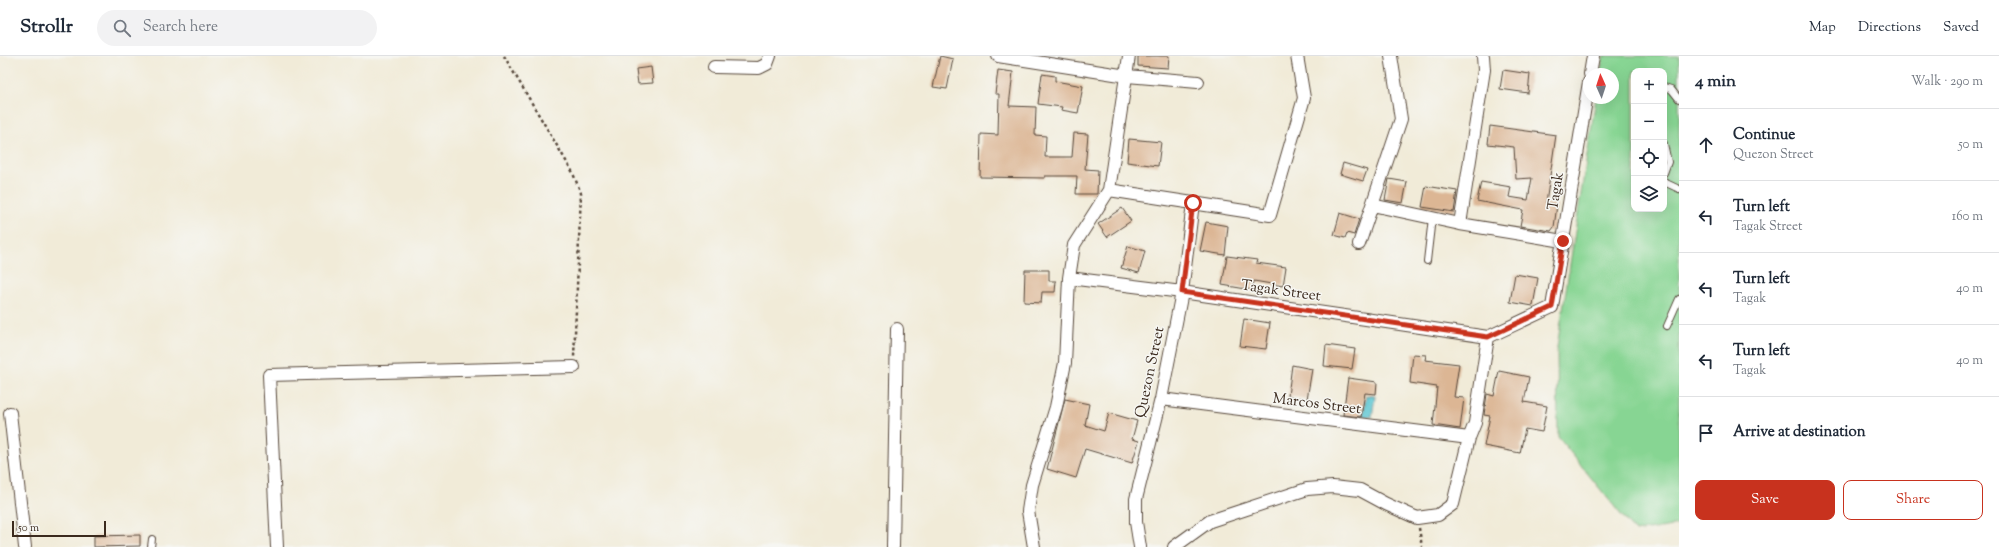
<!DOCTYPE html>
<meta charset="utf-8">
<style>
:root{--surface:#fff;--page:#f2f2f3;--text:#1f2937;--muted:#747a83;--line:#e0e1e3;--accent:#c8321e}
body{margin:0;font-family:"Sorts Mill Goudy",serif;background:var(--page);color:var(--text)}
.controls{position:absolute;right:12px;top:12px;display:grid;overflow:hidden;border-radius:8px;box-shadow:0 4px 16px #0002}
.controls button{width:36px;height:36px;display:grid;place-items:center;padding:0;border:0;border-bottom:1px solid var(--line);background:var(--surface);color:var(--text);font:20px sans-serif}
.compass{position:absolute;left:1583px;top:12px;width:36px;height:36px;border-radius:50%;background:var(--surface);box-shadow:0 4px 16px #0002;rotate:357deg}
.scale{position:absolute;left:12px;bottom:10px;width:94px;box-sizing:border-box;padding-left:4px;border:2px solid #3b2a1e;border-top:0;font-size:11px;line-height:14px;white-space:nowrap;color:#3b2a1e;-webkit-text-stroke:3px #f6f6f2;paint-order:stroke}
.stop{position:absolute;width:12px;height:12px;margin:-9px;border:3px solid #c8321e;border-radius:50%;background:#fff}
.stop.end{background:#c8321e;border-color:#fff;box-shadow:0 1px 4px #0008}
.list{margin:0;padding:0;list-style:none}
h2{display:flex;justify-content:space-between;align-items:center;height:52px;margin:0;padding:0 16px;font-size:17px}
h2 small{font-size:13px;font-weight:400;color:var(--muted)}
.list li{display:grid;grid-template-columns:26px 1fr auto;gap:12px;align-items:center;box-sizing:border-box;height:72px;padding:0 16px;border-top:1px solid var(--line)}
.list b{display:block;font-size:15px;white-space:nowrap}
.list p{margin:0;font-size:13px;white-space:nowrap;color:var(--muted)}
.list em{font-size:13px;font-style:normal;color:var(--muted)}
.actions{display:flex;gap:8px;padding:12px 16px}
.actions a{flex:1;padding:9px 0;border:1px solid var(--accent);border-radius:8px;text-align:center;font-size:14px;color:var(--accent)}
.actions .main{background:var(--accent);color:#fff}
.icon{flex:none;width:22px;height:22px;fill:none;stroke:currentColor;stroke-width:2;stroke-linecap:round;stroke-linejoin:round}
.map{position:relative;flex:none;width:1679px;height:491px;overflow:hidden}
header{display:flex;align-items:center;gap:24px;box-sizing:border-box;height:56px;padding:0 20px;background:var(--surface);border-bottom:1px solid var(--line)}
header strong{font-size:19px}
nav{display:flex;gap:22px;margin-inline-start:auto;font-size:14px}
.search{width:280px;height:36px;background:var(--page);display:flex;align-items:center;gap:10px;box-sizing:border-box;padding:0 14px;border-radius:22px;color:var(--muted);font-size:15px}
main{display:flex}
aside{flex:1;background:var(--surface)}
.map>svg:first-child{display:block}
</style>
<header>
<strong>Strollr</strong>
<div class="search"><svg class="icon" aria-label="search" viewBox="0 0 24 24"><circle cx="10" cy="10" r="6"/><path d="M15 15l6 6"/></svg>Search here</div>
<nav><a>Map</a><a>Directions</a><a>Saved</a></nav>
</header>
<main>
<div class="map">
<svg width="1679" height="491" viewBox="0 0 1679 491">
<rect width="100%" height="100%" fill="#f6f6f2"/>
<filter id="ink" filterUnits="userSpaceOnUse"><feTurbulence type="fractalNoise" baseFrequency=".025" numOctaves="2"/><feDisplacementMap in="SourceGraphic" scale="8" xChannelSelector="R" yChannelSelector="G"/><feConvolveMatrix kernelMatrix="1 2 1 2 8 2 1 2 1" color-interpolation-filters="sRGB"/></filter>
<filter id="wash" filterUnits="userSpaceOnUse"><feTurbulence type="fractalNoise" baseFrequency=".012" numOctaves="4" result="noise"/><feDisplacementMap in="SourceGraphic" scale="16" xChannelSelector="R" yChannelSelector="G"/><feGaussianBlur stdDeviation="0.9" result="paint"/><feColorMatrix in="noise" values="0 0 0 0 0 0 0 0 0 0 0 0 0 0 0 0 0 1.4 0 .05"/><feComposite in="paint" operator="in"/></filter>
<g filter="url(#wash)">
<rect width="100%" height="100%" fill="#f1ebd8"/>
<path fill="#87d593" stroke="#618058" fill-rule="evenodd" d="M1606,0H1679V469L1635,476L1558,381L1557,291L1596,42H1613V18H1600L1603,2ZM1634,15H1664V153H1634Z"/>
<path fill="#58c5d1" stroke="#4a7878" d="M1366,339L1375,340L1372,361L1363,360Z"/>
<g id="blocks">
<path fill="#dcb694" d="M940,0L953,3L947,33L933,31Z
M1138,0H1169L1168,12L1138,10Z
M651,11L653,27L638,28L636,13Z
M998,14L1013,16L1009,50L1036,51L1035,79L1046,80L1045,101H1072L1074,77L1088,78L1085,113L1098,114L1097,138H1076L1077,120H1045V122L980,121L981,78L998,79L999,38H995Z
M1503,14L1530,18L1528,37L1500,33Z
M1042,18L1055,20V25L1083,30L1078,57L1061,54L1062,51L1038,48Z
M1490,70L1556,79L1546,147L1557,149L1554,171L1551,175L1520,170L1523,154L1477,145L1481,126L1511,131L1509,141L1528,144L1532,122L1516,123L1514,91L1488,88Z
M1129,83L1161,86L1158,110L1127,106Z
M1343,107L1367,114L1363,125L1340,118Z
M1389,123L1407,126L1403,147L1385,144Z
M1426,130L1457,135L1454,156L1422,151Z
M1122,152L1131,165L1107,181L1098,168Z
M1340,157L1359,163L1354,179L1347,177L1345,182L1334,179Z
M1206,166L1228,170L1225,199L1200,195Z
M1128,190L1145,195L1139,217L1121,212Z
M1227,200L1257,204L1256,207L1286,211L1283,230L1254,225L1252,234L1222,229Z
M1025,214H1049V225H1056L1055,236H1042L1041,247L1024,246Z
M1515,218L1538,222L1533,250L1510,246Z
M1244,263L1270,267L1266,293L1240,290Z
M1326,289L1355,293L1352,313L1324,310Z
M1413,298L1426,299L1425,304L1459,308L1454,341L1464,342L1460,373L1433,369L1437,331L1410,327Z
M1292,309L1312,313L1307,343L1288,340Z
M1499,315L1529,321L1524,346L1547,350L1542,376L1525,373L1520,397L1484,390L1490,360L1484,359L1487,338L1494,340Z
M1348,322L1377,326L1376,338L1365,337L1361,361L1343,359Z
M1065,343L1089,348L1085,369L1104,375L1109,357L1137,365L1132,383L1139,385L1132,407L1085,393L1076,422L1047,413Z
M140,479V490L94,491V480Z"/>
</g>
</g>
<g filter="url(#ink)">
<use href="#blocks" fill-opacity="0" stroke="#56473a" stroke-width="1"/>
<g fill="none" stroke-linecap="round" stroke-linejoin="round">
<g stroke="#56473a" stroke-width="8">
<path id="service" d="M1664,31L1671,33L1679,43
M1664,88L1668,106L1664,117
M1664,126L1679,133
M1427,205L1432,162
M1667,270L1679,243
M151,491L152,483"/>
</g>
<g stroke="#56473a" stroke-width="14">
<path id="minor" d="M998,0L1127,20L1198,26
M714,11L759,12L767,8L770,0
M1590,18L1593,0
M1109,134L1129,0
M1372,149L1460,168L1563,185
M1460,168L1484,14L1483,0
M1359,188L1401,63L1391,0
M1069,222L1182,236L1488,281
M1488,281L1552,251L1589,26
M1161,343L1469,382
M10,357L25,491
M277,491L269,319L574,311
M893,491L897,273
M1034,491L1028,455L1032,429L1056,351L1065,307L1069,222L1074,189L1109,134L1270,159L1304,42L1297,0
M1140,491L1136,466V443L1161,343L1182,236L1193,147
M1174,491L1210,465L1307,433L1333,431L1360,434L1386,448L1417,462L1438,459L1453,448L1469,382L1475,367L1488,281"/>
</g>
<path stroke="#56473a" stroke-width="2.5" stroke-dasharray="3 3" stroke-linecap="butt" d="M504,0L572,115L581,137L574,301
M1419,472L1422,491"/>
<use href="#service" stroke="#fff" stroke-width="6"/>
<use href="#minor" stroke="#fff" stroke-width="12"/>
</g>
</g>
<g fill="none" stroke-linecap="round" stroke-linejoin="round" filter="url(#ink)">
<path stroke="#c8321e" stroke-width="5" d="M1193,147L1182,236L1488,281L1552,251L1563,185"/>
</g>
<g text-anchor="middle" stroke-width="3" stroke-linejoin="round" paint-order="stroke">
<g font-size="15" fill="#3b2a1e" stroke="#f6f6f2">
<text transform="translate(1555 135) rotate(-81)" y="5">Tagak</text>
<text transform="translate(1281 234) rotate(8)" y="5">Tagak Street</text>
<text transform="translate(1149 316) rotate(-78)" y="5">Quezon Street</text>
<text transform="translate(1317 347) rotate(7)" y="5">Marcos Street</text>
</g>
</g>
</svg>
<div class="controls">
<button>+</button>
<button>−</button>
<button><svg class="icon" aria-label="locate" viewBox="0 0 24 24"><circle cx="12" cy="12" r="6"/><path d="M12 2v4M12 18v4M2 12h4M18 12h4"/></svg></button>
<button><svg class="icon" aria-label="layers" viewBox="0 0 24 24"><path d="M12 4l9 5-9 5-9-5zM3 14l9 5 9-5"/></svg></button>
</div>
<svg class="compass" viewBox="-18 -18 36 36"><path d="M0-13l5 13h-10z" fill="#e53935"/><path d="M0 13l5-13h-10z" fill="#747a83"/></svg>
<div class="scale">50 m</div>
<div class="stop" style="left:1193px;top:147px"></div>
<div class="stop end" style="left:1563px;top:185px"></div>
</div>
<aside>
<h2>4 min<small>Walk · 290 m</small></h2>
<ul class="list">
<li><svg class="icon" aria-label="ahead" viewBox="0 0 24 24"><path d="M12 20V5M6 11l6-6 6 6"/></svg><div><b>Continue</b><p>Quezon Street</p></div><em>50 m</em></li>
<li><svg class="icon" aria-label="left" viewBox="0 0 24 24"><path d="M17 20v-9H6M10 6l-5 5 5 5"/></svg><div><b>Turn left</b><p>Tagak Street</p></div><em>160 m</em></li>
<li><svg class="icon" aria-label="left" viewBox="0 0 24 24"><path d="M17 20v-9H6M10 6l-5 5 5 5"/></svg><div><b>Turn left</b><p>Tagak</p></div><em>40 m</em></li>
<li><svg class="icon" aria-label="left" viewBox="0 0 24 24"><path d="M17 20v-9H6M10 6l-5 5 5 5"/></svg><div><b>Turn left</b><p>Tagak</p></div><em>40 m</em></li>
<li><svg class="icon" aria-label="arrive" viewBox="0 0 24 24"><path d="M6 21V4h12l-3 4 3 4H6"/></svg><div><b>Arrive at destination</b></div></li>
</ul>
<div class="actions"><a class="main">Save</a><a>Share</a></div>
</aside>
</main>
